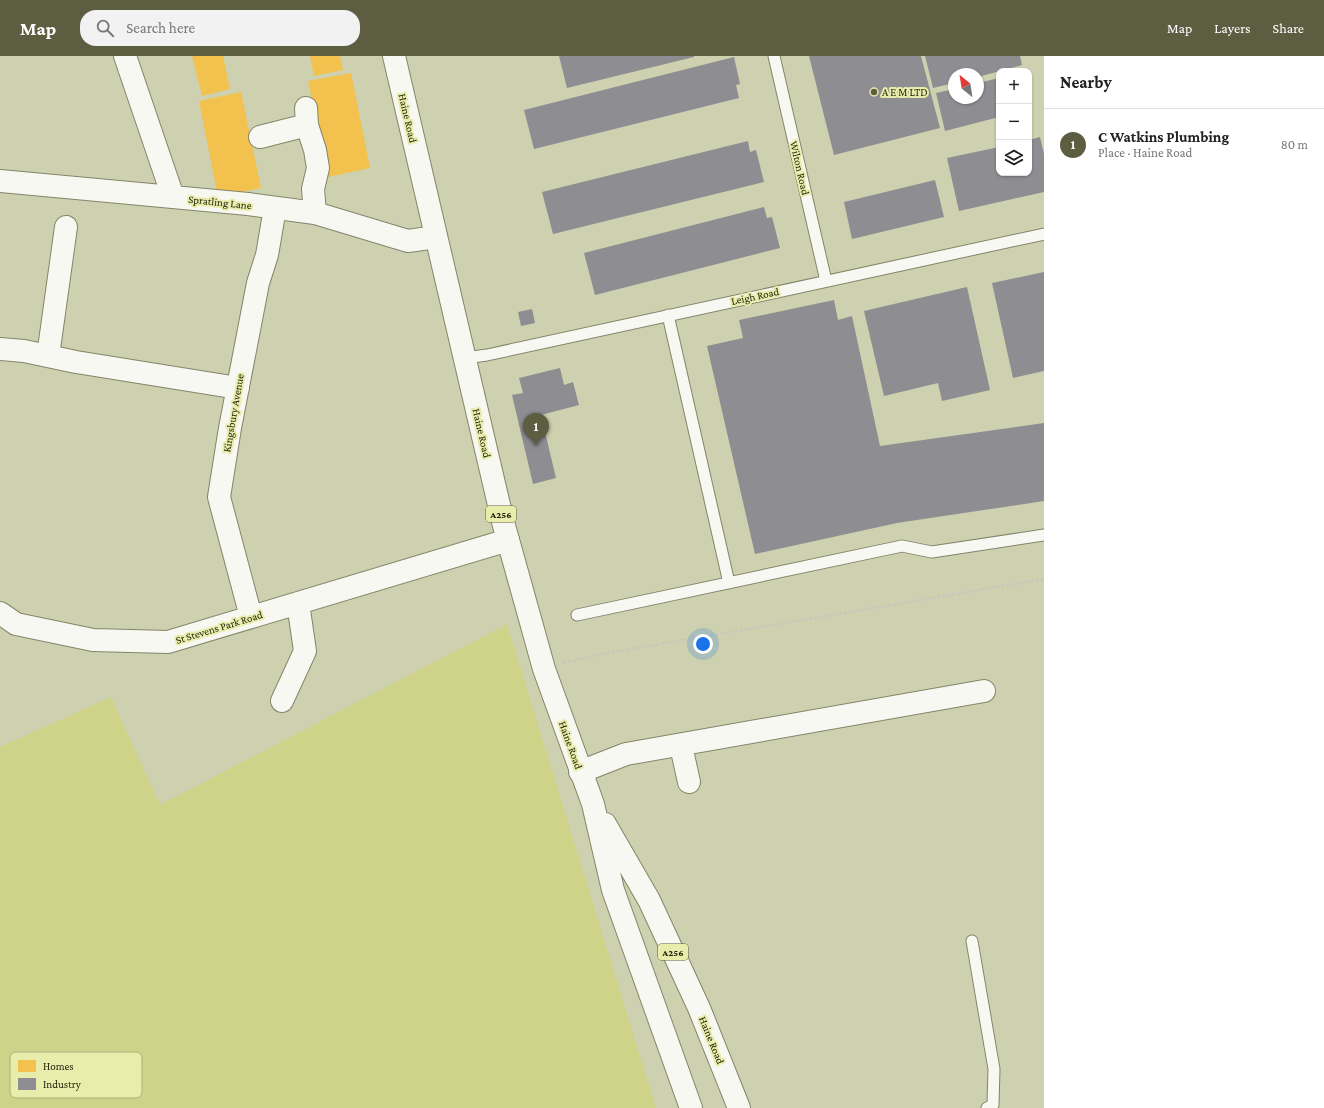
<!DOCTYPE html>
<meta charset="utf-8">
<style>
:root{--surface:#fff;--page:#f2f2f2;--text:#222;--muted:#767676;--line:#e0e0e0;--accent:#5c5d41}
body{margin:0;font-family:"Crimson Pro",serif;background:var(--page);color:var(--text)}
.controls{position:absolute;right:12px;top:12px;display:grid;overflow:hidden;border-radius:8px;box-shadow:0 1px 3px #0004}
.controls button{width:36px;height:36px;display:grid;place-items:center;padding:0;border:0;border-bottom:1px solid var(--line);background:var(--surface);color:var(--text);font:20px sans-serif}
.compass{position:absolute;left:948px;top:12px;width:36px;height:36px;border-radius:50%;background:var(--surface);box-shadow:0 1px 3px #0004;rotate:330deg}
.you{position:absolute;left:703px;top:588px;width:14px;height:14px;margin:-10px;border:3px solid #fff;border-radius:50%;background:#1a73e8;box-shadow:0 0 0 6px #1a73e833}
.badge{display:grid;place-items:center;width:26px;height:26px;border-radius:50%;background:var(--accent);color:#fff;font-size:13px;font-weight:700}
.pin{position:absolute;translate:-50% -33px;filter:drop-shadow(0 1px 2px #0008)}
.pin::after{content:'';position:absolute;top:21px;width:14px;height:12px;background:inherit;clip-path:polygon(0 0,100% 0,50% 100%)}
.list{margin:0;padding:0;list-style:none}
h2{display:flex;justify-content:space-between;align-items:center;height:52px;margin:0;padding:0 16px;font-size:17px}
h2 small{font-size:13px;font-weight:400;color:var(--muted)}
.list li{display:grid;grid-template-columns:26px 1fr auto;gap:12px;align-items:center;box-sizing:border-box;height:72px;padding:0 16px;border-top:1px solid var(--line)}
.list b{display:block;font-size:15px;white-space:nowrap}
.list p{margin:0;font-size:13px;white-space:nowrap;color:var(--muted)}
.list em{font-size:13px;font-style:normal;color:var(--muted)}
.icon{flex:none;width:22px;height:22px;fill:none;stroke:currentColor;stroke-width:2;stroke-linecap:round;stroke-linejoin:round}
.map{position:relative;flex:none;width:1044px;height:1052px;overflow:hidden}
header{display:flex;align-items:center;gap:24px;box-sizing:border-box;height:56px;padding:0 20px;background:var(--accent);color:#fff}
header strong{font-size:19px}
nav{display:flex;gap:22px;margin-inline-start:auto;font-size:14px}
.search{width:280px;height:36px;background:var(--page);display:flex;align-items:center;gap:10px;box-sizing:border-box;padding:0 14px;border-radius:16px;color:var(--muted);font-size:15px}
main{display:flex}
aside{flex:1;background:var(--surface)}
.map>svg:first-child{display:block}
</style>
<header>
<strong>Map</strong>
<div class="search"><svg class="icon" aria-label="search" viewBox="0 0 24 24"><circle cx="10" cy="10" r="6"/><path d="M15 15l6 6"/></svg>Search here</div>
<nav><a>Map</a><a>Layers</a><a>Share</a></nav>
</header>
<main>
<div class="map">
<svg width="1044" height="1052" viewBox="0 0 1044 1052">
<rect width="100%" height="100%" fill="#ced1af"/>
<path fill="#cfd38a" d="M507,568L656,1052H0V691L111,641L160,749Z"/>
<path fill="#f2c14e" d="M192,0H223L230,33L202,40Z
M310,0H340L343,14L314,20Z
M351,17L370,112L328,121L308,25Z
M241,36L261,132L218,141L199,45Z"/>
<path fill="#8d8d92" d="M559,0H694V1L567,32Z
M809,0H921L940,72L834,99Z
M925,0H1020L1022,9L978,21V18H954V27L933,32Z
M734,1L740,28L736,29L739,42L534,93L524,54Z
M999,22V61L945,75L936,37L954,33V42H978V27Z
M1040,81L1044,98V136L959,155L947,102L999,91V117H1029V84Z
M748,85L750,96L756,94L764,126L553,178L542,136Z
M935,124L944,161L852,183L844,146Z
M764,151L767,162L772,161L780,192L595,239L584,197Z
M1044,216V315L1013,322L992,227Z
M967,231L990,334L942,345L938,327L884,340L864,255Z
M834,244L838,264L852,260L880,390L1044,367V445L897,467L755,498L707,290L743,282L739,264Z
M532,253L535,267L521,270L518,256Z
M560,312L564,329L573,326L579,349L541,359L556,422L533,428L512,339L523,337L519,322Z"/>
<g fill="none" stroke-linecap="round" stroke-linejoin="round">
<g stroke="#838569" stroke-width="13">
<path id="service" d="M774,0L826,225
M668,259L729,527
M465,302L487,299L1044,178
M577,559L902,490L932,496L1044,479
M972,885L994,1013L993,1049L987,1052"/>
</g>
<g stroke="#838569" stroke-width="24">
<path id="minor" d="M125,0L173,141
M306,52L307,69L315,94L318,112L313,133L315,157
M260,81L307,69
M0,125L248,148L315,157L408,185L436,181
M0,293L24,295L76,306L238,332
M48,300L66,171
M0,557L16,568L93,584L168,586L508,484
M251,561L219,441L230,372L258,227L267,199L275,152
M282,645L305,595L298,547
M681,690L689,726
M580,716L626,698L984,635"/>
</g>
<g stroke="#838569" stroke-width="24">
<path id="primary" d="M394,0L503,466L544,613L593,748L613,834L691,1052
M605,768L649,844L699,952L739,1052"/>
</g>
<path stroke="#c6c7bd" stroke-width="2.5" stroke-dasharray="3 2" stroke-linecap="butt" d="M563,607L601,598L1044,523"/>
<use href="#service" stroke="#f8f8f3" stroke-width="11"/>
<use href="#minor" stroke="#f8f8f3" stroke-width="22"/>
<use href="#primary" stroke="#f8f8f3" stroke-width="22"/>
</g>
<circle fill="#5c5d41" stroke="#e8edac" stroke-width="1.5" cx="874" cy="36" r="4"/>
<g text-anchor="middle" stroke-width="4" stroke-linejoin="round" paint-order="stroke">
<g fill="#e8edac" stroke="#5b5d38" stroke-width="1">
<rect x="486" y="450" width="30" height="16" rx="3"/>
<rect x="658" y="888" width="30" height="16" rx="3"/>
</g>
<g font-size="10" font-weight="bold" fill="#1e1f06">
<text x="501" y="462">A256</text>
<text x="673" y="900">A256</text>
</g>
<g font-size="11" fill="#1e1f06" stroke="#e8edac" text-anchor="start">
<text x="882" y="40">A E M LTD</text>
</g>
<g font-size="11" fill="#1e1f06" stroke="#e8edac">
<text transform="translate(408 62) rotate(77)" y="4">Haine Road</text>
<text transform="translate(800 112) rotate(77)" y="4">Wilton Road</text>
<text transform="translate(220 146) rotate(6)" y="4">Spratling Lane</text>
<text transform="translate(755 240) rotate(-12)" y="4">Leigh Road</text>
<text transform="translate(233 357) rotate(-80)" y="4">Kingsbury Avenue</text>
<text transform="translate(482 377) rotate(77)" y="4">Haine Road</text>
<text transform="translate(219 571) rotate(-17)" y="4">St Stevens Park Road</text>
<text transform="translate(571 689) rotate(70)" y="4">Haine Road</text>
<text transform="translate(712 984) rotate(68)" y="4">Haine Road</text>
</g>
</g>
<rect x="10" y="996" width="132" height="46" rx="6" fill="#e8edac" stroke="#abaf7a" stroke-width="1"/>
<rect x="18" y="1004" width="18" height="12" fill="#f2c14e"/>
<rect x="18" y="1022" width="18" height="12" fill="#8d8d92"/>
<g font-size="11" fill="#1e1f06">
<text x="43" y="1014">Homes</text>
<text x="43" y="1032">Industry</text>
</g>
</svg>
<div class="controls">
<button>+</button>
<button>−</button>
<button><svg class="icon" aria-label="layers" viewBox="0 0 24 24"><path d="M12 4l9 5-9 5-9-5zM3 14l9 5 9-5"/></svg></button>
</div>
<svg class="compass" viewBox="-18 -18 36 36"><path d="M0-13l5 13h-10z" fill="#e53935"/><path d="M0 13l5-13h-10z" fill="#767676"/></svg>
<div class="you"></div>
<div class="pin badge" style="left:536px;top:390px">1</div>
</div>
<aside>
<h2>Nearby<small></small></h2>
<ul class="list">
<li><span class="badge">1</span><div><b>C Watkins Plumbing</b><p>Place · Haine Road</p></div><em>80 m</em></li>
</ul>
</aside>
</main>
